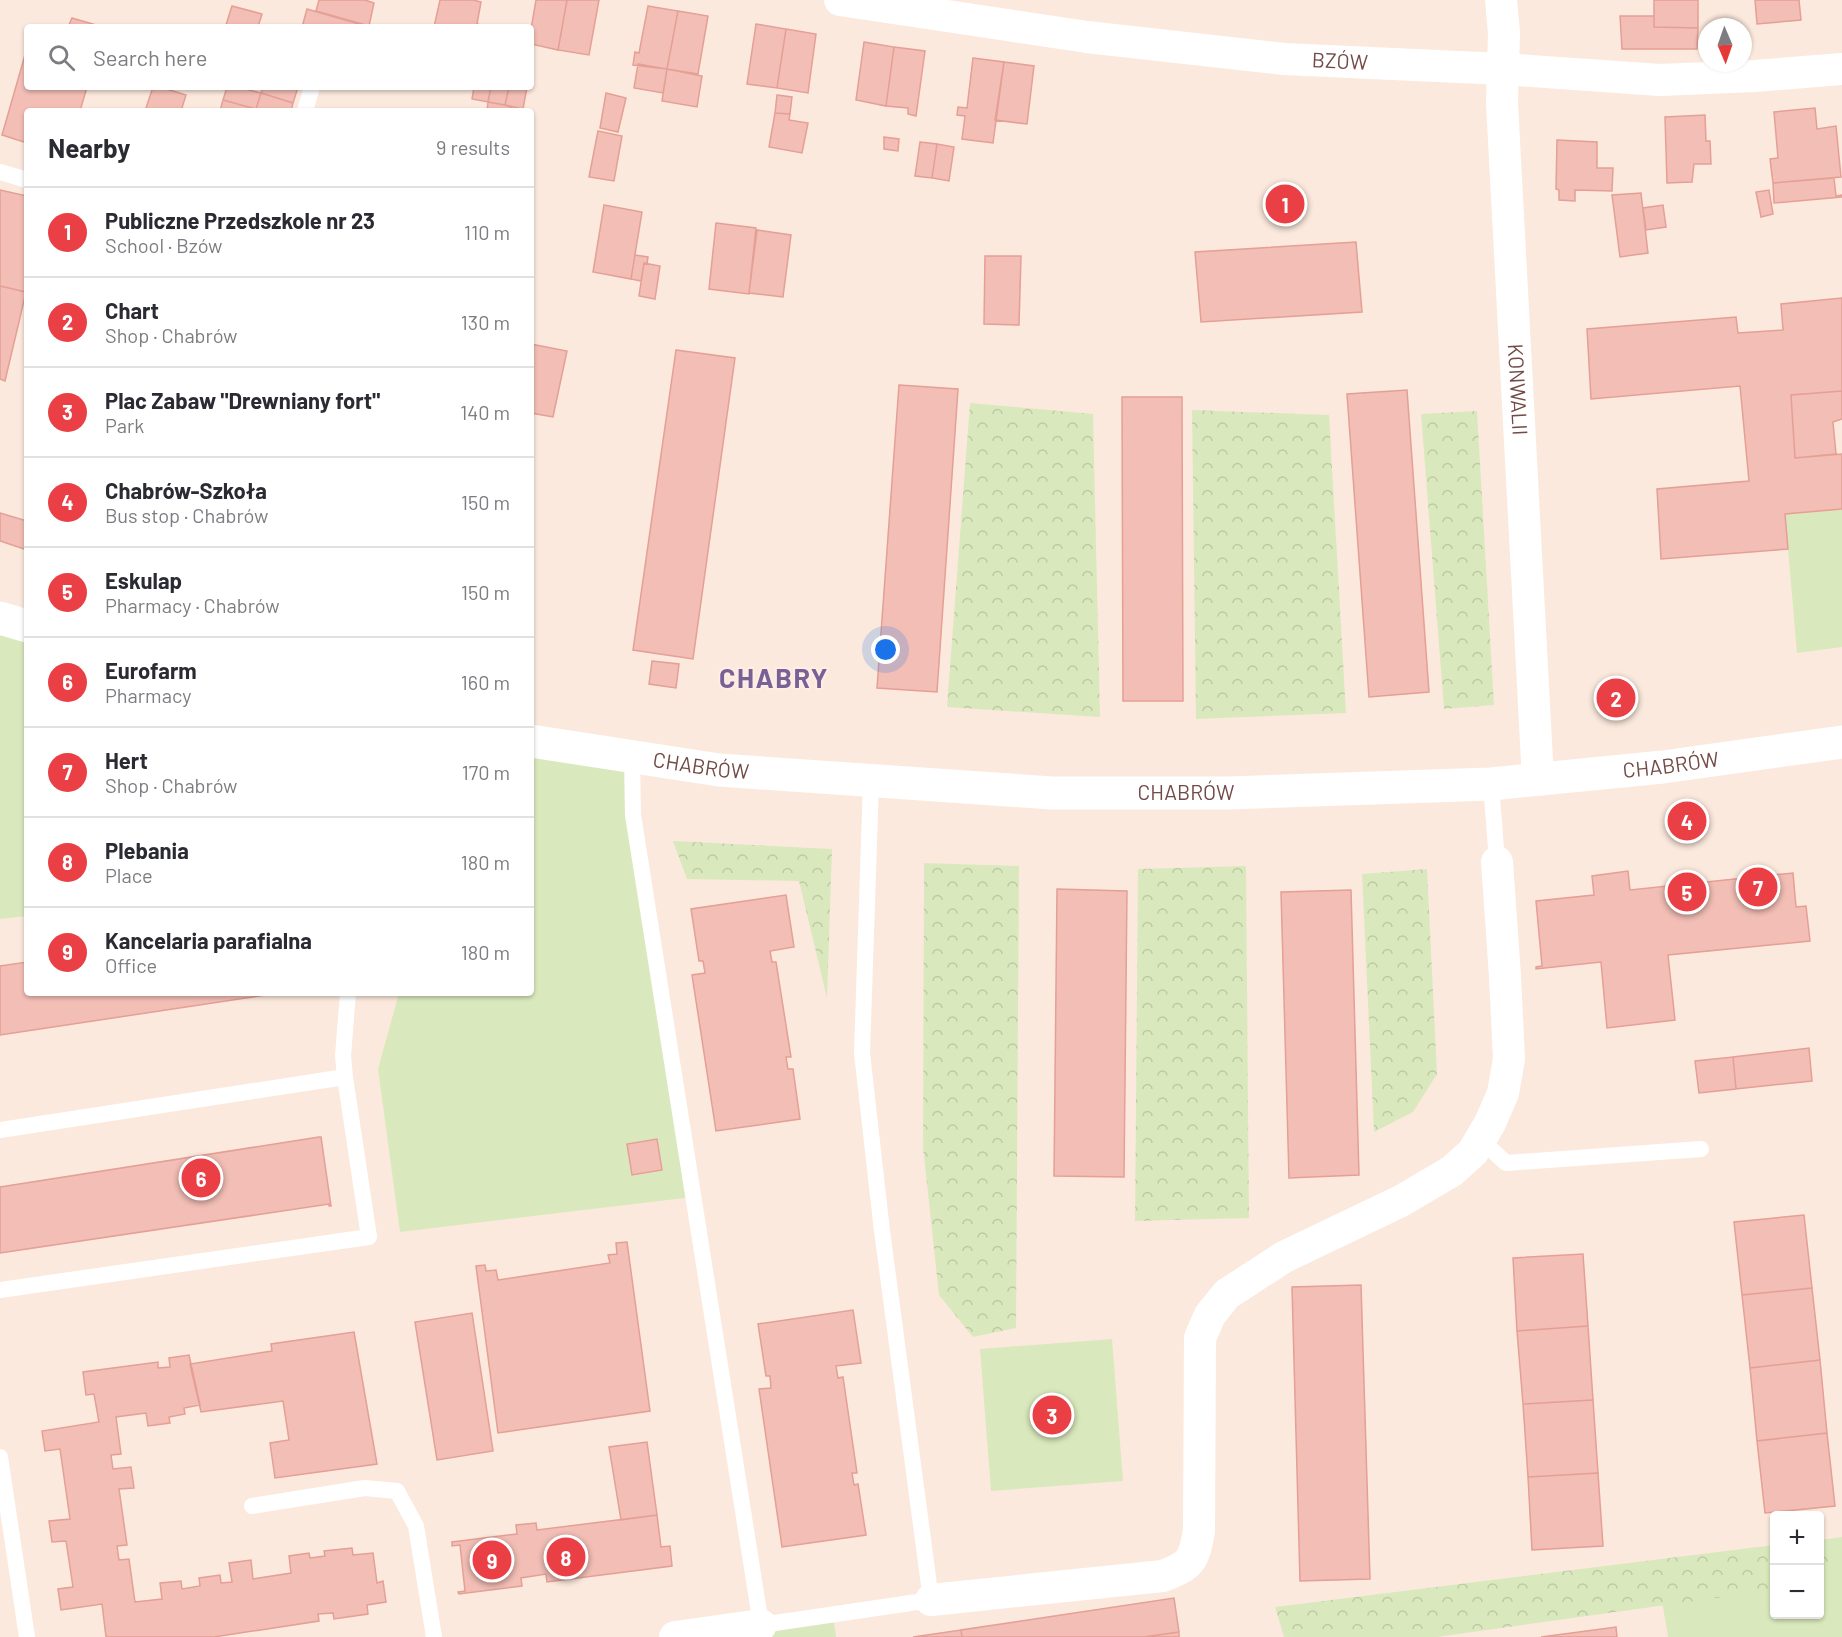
<!DOCTYPE html>
<meta charset="utf-8">
<style>
:root{--surface:#fff;--page:#f2f2f3;--text:#2b2b33;--muted:#7c7c81;--line:#e1e1e2;--accent:#ea3f44}
body{margin:0;font-family:Barlow,sans-serif;background:var(--page);color:var(--text)}
.controls{position:absolute;right:18px;bottom:18px;display:grid;overflow:hidden;border-radius:6px;box-shadow:0 2px 4px #0004}
.controls button{width:54px;height:54px;display:grid;place-items:center;padding:0;border:0;border-bottom:2px solid var(--line);background:var(--surface);color:var(--text);font:30px sans-serif}
.compass{position:absolute;left:1698px;top:18px;width:54px;height:54px;border-radius:50%;background:var(--surface);box-shadow:0 2px 4px #0004;rotate:178deg}
.you{position:absolute;left:886px;top:650px;width:21px;height:21px;margin:-15px;border:4px solid #fff;border-radius:50%;background:#1a73e8;box-shadow:0 0 0 9px #1a73e833}
.badge{display:grid;place-items:center;width:39px;height:39px;border-radius:50%;background:var(--accent);color:#fff;font-size:20px;font-weight:700}
.pin{position:absolute;translate:-50% -50%;border:3px solid #fff;box-shadow:0 2px 6px #0006}
.list{margin:0;padding:0;list-style:none}
h2{display:flex;justify-content:space-between;align-items:center;height:78px;margin:0;padding:0 24px;font-size:26px}
h2 small{font-size:20px;font-weight:400;color:var(--muted)}
.list li{display:grid;grid-template-columns:39px 1fr auto;gap:18px;align-items:center;box-sizing:border-box;height:90px;padding:0 24px;border-top:2px solid var(--line)}
.list b{display:block;font-size:22px;white-space:nowrap}
.list p{margin:0;font-size:20px;white-space:nowrap;color:var(--muted)}
.list em{font-size:20px;font-style:normal;color:var(--muted)}
.icon{flex:none;width:33px;height:33px;fill:none;stroke:currentColor;stroke-width:2;stroke-linecap:round;stroke-linejoin:round}
.map{position:relative;flex:none;width:1842px;height:1637px;overflow:hidden}
.search{position:absolute;background:var(--surface);box-shadow:0 2px 4px #0004;left:24px;top:24px;width:510px;height:66px;display:flex;align-items:center;gap:15px;box-sizing:border-box;padding:0 21px;border-radius:6px;color:var(--muted);font-size:22px}
.panel{position:absolute;background:var(--surface);box-shadow:0 2px 4px #0004;left:24px;top:108px;width:510px;height:888px;border-radius:6px}
.map>svg:first-child{display:block}
</style>
<div class="map">
<svg width="1842" height="1637" viewBox="0 0 1842 1637">
<defs>
<pattern id="forest-crowns" width="20" height="18" patternUnits="userSpaceOnUse" patternTransform="scale(1.5)"><rect width="20" height="18" fill="#dae9bd"/><path d="M2 6a3 3 0 1 1 6 0M12 15a3 3 0 1 1 6 0" fill="none" stroke="#bec9a4"/></pattern>
</defs>
<rect width="100%" height="100%" fill="#fce9dd"/>
<path fill="#dae9bd" d="M1842,509V647L1797,653L1785,514Z
M0,618L27,626V916L0,919Z
M531,741L632,756L693,1197L400,1232L378,1069L399,993H531Z
M1112,1339L1123,1481L991,1491L980,1349Z
M1842,1537V1637H1668L1656,1565L1774,1547V1614H1820V1540Z
M833,1615L836,1637H674Z"/>
<path fill="url(#forest-crowns)" d="M970,403L1093,414L1100,717L947,707Z
M1192,410L1329,415L1346,713L1196,719Z
M1477,411L1494,705L1444,709L1421,414Z
M673,841L832,849L827,998L799,881L687,879Z
M924,863L1019,866L1016,1328L973,1337L939,1295L923,1147Z
M1246,866L1249,1218L1135,1221L1138,869Z
M1427,869L1437,1074L1413,1112L1374,1132L1362,874Z
M1820,1539H1826L1831,1582L1820,1583Z
M1774,1545V1590L1437,1637H1284L1275,1607Z"/>
<path fill="#f2beb5" stroke="#e59f95" stroke-width="1.5" d="M319,0H365L374,3L369,26L316,11Z
M440,0H473L481,2L477,24L489,27H434Z
M536,0H567L558,50L531,44V29Z
M567,0H599L589,55L558,50Z
M1654,0H1698V28L1654,27Z
M1755,0H1799L1801,20L1757,24Z
M232,6L262,14L258,27H235L226,25Z
M648,6L678,11L667,69L633,65L635,52L639,53Z
M307,9L359,24V27H302Z
M678,11L708,16L698,74L667,69Z
M1620,16H1654V27L1698,28L1697,49H1622Z
M72,18L103,27H68Z
M756,24L786,29L777,88L747,84Z
M786,29L816,34L808,93L777,88Z
M864,42L894,47L886,106L856,100Z
M894,47L925,51L916,116L908,114V108L886,106Z
M25,55H27V87H87L80,111H27V143L2,135Z
M973,58L1004,62L993,143L962,139L965,116L957,115L958,107L967,108Z
M1004,62L1034,66L1027,124L995,120Z
M638,64L667,69L663,93L634,88Z
M667,69L702,76L697,107L662,101Z
M153,87H160L186,95L181,111H145Z
M227,87H238L261,93L256,109L223,100Z
M263,87H298L293,103L261,93Z
M474,87H491L488,102L472,99Z
M491,87H509L505,105L488,102Z
M509,87H527L523,109L505,105Z
M261,93L293,103L291,111H262L256,109Z
M606,93L626,98L618,132L600,128Z
M777,95L792,97L790,114L775,113Z
M223,100L256,109L262,111H220Z
M488,102L505,105L511,107L510,111H487Z
M1815,108L1817,129L1836,126L1841,177L1773,183L1770,159L1778,158L1774,112Z
M775,113L790,114L789,120L808,123L802,153L769,147Z
M1705,115L1706,141H1710L1711,164H1694L1692,182L1667,183L1665,117Z
M598,131L622,136L614,181L589,177Z
M884,137L899,139L898,151L884,149Z
M1557,140L1597,142V168H1613L1612,191L1575,190V201L1559,200V190L1556,189Z
M920,142L937,144L932,178L915,176Z
M937,144L954,147L949,181L932,178Z
M1834,178L1836,196L1842,195V197L1774,203L1773,183Z
M0,190L27,196V285L26,292L0,286Z
M1769,190L1773,214L1761,217L1756,192Z
M1641,193L1648,253L1620,257L1612,195Z
M604,205L642,212L631,279L593,272Z
M1663,205L1666,227L1646,230L1643,208Z
M716,223L756,228L749,294L709,289Z
M757,230L791,235L783,297L749,293Z
M1356,242L1362,312L1201,322L1195,252Z
M635,255L648,257L647,264L644,263L641,281L631,279Z
M985,256H1021L1019,325L984,324Z
M644,263L660,266L655,299L639,296Z
M0,286L26,292L5,381L0,379Z
M1842,298V391L1791,395L1795,458L1842,454V509L1785,514L1788,549L1661,559L1657,489L1749,481L1740,386L1591,399L1587,329L1736,317L1738,333L1783,330L1781,304Z
M531,344L567,351L553,417L531,413Z
M676,350L735,358L693,659L633,650Z
M899,385L958,389L937,692L877,688Z
M1407,390L1429,692L1369,697L1347,394Z
M1842,391V419L1833,422L1836,454L1795,458L1791,395Z
M1122,397H1182L1183,701H1123Z
M0,513L27,521V550L0,541Z
M652,661L679,664L676,688L649,684Z
M1626,690L1628,705L1605,706L1604,692Z
M1628,871L1630,890L1793,873L1796,907L1806,906L1810,941L1668,955L1675,1020L1607,1028L1601,962L1536,969V967L1542,966L1536,901L1594,895L1592,876Z
M1057,889L1127,891L1124,1177L1054,1176Z
M1351,890L1359,1175L1289,1178L1281,892Z
M786,895L794,947L770,951L772,962H776L791,1057H786L788,1069H793L800,1119L716,1131L692,975L705,973L703,961H699L691,909Z
M27,962V993H279L0,1035V966Z
M1809,1048L1812,1081L1736,1089L1733,1057Z
M1733,1057L1736,1089L1699,1093L1695,1061Z
M319,1137H321L331,1206H329V1204L0,1253V1187Z
M657,1139L662,1170L632,1175L627,1144Z
M1804,1215L1812,1288L1742,1295L1734,1222Z
M627,1242L650,1411L498,1433L476,1266L485,1265L486,1271L496,1270L498,1280L610,1263L608,1255L617,1254L616,1243Z
M1583,1254L1588,1326L1517,1331L1513,1258Z
M1361,1285L1370,1579L1300,1581L1292,1287Z
M1812,1288L1820,1360L1750,1368L1742,1295Z
M853,1310L861,1363L836,1366L838,1378L843,1377L857,1473H852L854,1485L858,1484L866,1535L782,1547L759,1389L771,1388L770,1376H766L758,1324Z
M472,1313L493,1451L437,1460L415,1322Z
M1588,1326L1593,1400L1523,1404L1517,1331Z
M354,1332L377,1464L275,1478L270,1443L289,1440L283,1401L201,1412L190,1364L272,1351L271,1344Z
M189,1355L200,1405L184,1408L185,1414L169,1417L170,1423L148,1426L146,1413L116,1417L121,1454L111,1455L113,1469L131,1467L134,1488L119,1489L127,1545L117,1546L119,1560L129,1559L135,1602L162,1599L160,1583L181,1581L182,1589L200,1586L199,1578L220,1575L221,1583L232,1582L229,1563L251,1560L253,1579L291,1573L289,1556L309,1553L310,1558L325,1556L324,1551L352,1548L353,1555L373,1553L377,1583L383,1581L386,1602L367,1605L368,1614L334,1619L333,1613L318,1614L319,1621L214,1637H106L102,1604L61,1610L58,1589L73,1587L66,1541L52,1542L49,1521L70,1519L60,1449L45,1451L42,1431L99,1422L94,1394L86,1395L83,1372L158,1362V1368L170,1367L169,1358Z
M1820,1360L1827,1433L1757,1441L1750,1368Z
M1593,1400L1598,1473L1528,1477L1523,1404Z
M1827,1433L1835,1506L1765,1513L1757,1441Z
M647,1442L657,1515L621,1520L609,1447Z
M1598,1473L1603,1546L1532,1550L1528,1477Z
M657,1515L661,1547L670,1546L672,1566L547,1582L546,1574L521,1578L522,1586L459,1594L458,1592L465,1591L460,1545L452,1546V1542L517,1534L516,1525L536,1523L537,1530Z
M1174,1598L1179,1632L1144,1637H962L961,1630Z
M1616,1627L1617,1637H1541Z
M961,1630L962,1637H913Z
M1179,1632V1637H1144Z"/>
<g fill="none" stroke-linecap="round" stroke-linejoin="round">
<path stroke="#fff" stroke-width="16" d="M305,111L312,87
M0,172L27,180
M632,756L633,815L761,1625L931,1600L882,1231L862,1053L871,782
M1491,784L1497,862
M0,1130L345,1077L343,1056L348,993
M1480,1139L1506,1163L1701,1149
M0,1290L369,1237L345,1077
M0,1457L27,1637
M252,1506L365,1488L397,1491L416,1526L434,1637"/>
<g stroke="#fff" stroke-width="32">
<path id="s1" d="M840,0L1087,37L1284,59L1503,69L1660,80L1755,76L1842,69"/>
<path id="s2" d="M1501,0L1504,33L1502,103L1538,780"/>
<path d="M931,1600L1163,1576C1192,1565 1194,1560 1199,1530L1200,1338L1210,1315L1227,1294L1284,1257L1401,1201L1452,1171L1473,1152L1490,1123L1503,1093L1509,1059L1505,976L1497,862"/>
<path d="M675,1637L761,1625"/>
</g>
<g stroke="#fff" stroke-width="33">
<path d="M0,618L27,626"/>
<path id="s3" d="M531,741L719,770L1052,793H1228L1491,784L1663,767L1842,742"/>
</g>
</g>
<g text-anchor="middle" stroke-width="4.5" stroke-linejoin="round" paint-order="stroke">
<g font-size="21" fill="#724b46" stroke="#ffede4">
<text dy="7" stroke="none"><textPath href="#s1" startOffset="504">BZÓW</textPath></text>
<text dy="7" stroke="none"><textPath href="#s2" startOffset="390">KONWALII</textPath></text>
<text dy="7" stroke="none"><textPath href="#s3" startOffset="172">CHABRÓW</textPath></text>
<text dy="7" stroke="none"><textPath href="#s3" startOffset="1144">CHABRÓW</textPath></text>
<text dy="7" stroke="none"><textPath href="#s3" startOffset="658">CHABRÓW</textPath></text>
</g>
<g font-size="27" font-weight="bold" letter-spacing="1.5" fill="#776196" stroke="#ffede4">
<text x="774" y="688">CHABRY</text>
</g>
</g>
</svg>
<div class="controls">
<button>+</button>
<button>−</button>
</div>
<svg class="compass" viewBox="-18 -18 36 36"><path d="M0-13l5 13h-10z" fill="#e53935"/><path d="M0 13l5-13h-10z" fill="#7c7c81"/></svg>
<div class="you"></div>
<div class="pin badge" style="left:1285px;top:204px">1</div>
<div class="pin badge" style="left:1616px;top:698px">2</div>
<div class="pin badge" style="left:1052px;top:1415px">3</div>
<div class="pin badge" style="left:1687px;top:821px">4</div>
<div class="pin badge" style="left:1687px;top:892px">5</div>
<div class="pin badge" style="left:201px;top:1178px">6</div>
<div class="pin badge" style="left:1758px;top:887px">7</div>
<div class="pin badge" style="left:566px;top:1557px">8</div>
<div class="pin badge" style="left:492px;top:1560px">9</div>
<div class="search"><svg class="icon" aria-label="search" viewBox="0 0 24 24"><circle cx="10" cy="10" r="6"/><path d="M15 15l6 6"/></svg>Search here</div>
<section class="panel">
<h2>Nearby<small>9 results</small></h2>
<ul class="list">
<li><span class="badge">1</span><div><b>Publiczne Przedszkole nr 23</b><p>School · Bzów</p></div><em>110 m</em></li>
<li><span class="badge">2</span><div><b>Chart</b><p>Shop · Chabrów</p></div><em>130 m</em></li>
<li><span class="badge">3</span><div><b>Plac Zabaw &quot;Drewniany fort&quot;</b><p>Park</p></div><em>140 m</em></li>
<li><span class="badge">4</span><div><b>Chabrów-Szkoła</b><p>Bus stop · Chabrów</p></div><em>150 m</em></li>
<li><span class="badge">5</span><div><b>Eskulap</b><p>Pharmacy · Chabrów</p></div><em>150 m</em></li>
<li><span class="badge">6</span><div><b>Eurofarm</b><p>Pharmacy</p></div><em>160 m</em></li>
<li><span class="badge">7</span><div><b>Hert</b><p>Shop · Chabrów</p></div><em>170 m</em></li>
<li><span class="badge">8</span><div><b>Plebania</b><p>Place</p></div><em>180 m</em></li>
<li><span class="badge">9</span><div><b>Kancelaria parafialna</b><p>Office</p></div><em>180 m</em></li>
</ul>
</section>
</div>
